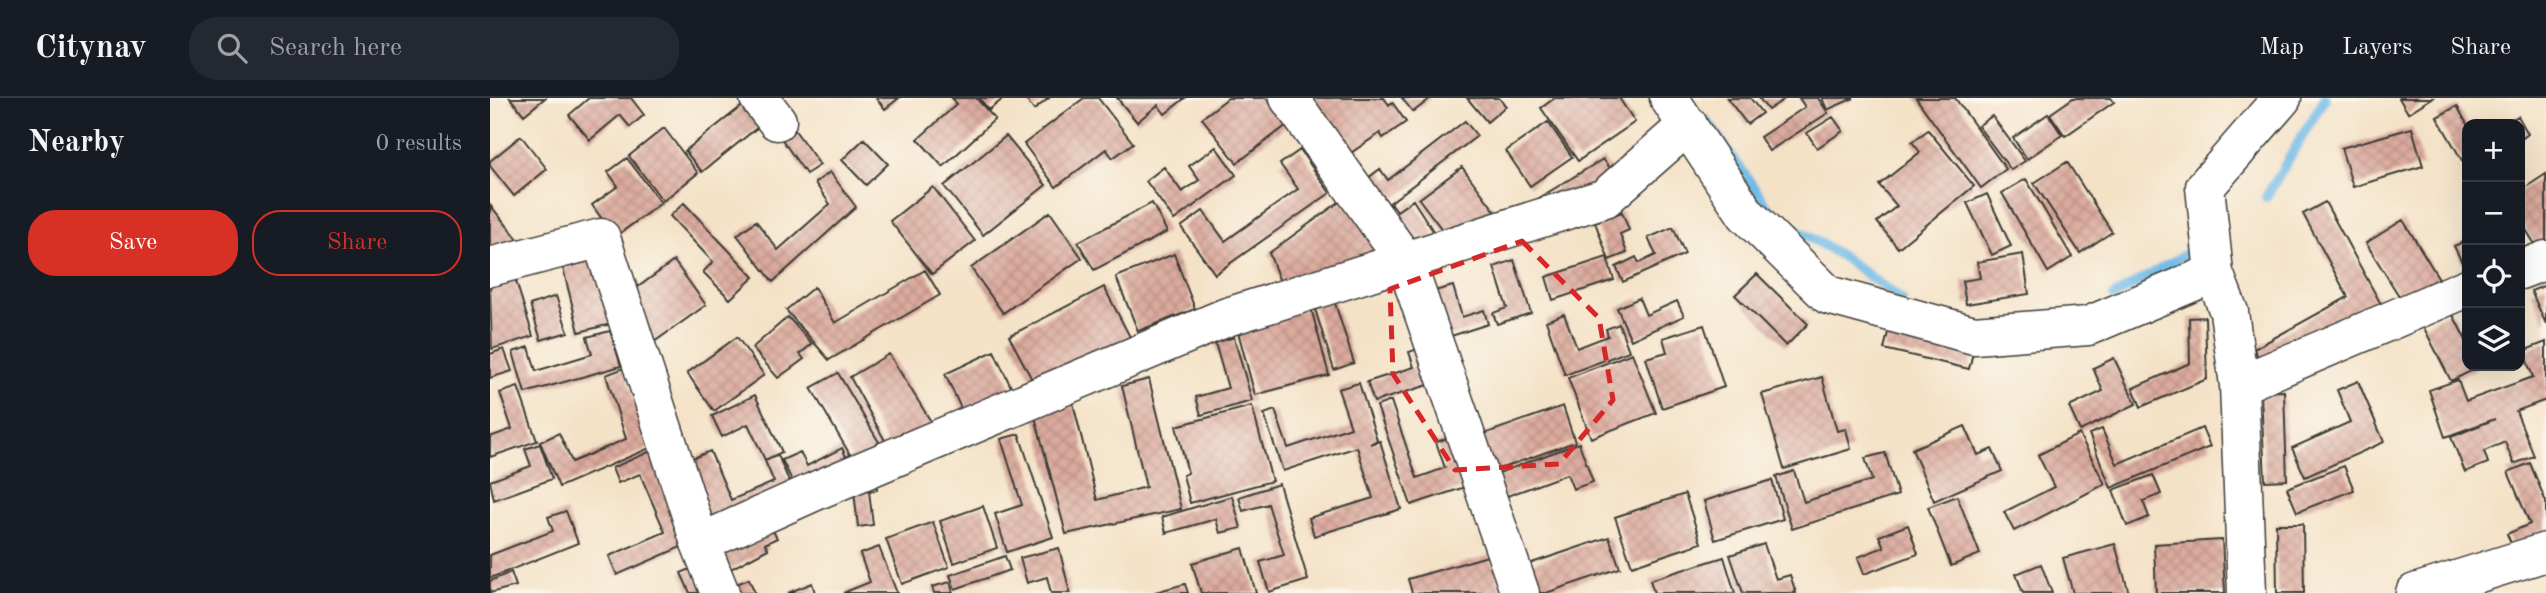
<!DOCTYPE html>
<meta charset="utf-8">
<style>
:root{--surface:#171b24;--page:#242831;--text:#f1f3f6;--muted:#9ea1a6;--line:#363941;--accent:#d93025}
body{margin:0;font-family:"Old Standard TT",serif;background:var(--page);color:var(--text)}
.controls{position:absolute;right:21px;top:21px;display:grid;overflow:hidden;border-radius:14px;box-shadow:0 7px 28px #0002}
.controls button{width:63px;height:63px;display:grid;place-items:center;padding:0;border:0;border-bottom:2px solid var(--line);background:var(--surface);color:var(--text);font:35px sans-serif}
.list{margin:0;padding:0;list-style:none}
h2{display:flex;justify-content:space-between;align-items:center;height:91px;margin:0;padding:0 28px;font-size:30px}
h2 small{font-size:23px;font-weight:400;color:var(--muted)}
.actions{display:flex;gap:14px;padding:21px 28px}
.actions a{flex:1;padding:16px 0;border:2px solid var(--accent);border-radius:28px;text-align:center;font-size:24px;color:var(--accent)}
.actions .main{background:var(--accent);color:#fff}
.icon{flex:none;width:38px;height:38px;fill:none;stroke:currentColor;stroke-width:2;stroke-linecap:round;stroke-linejoin:round}
.map{position:relative;flex:none;width:2056px;height:495px;overflow:hidden}
header{display:flex;align-items:center;gap:42px;box-sizing:border-box;height:98px;padding:0 35px;background:var(--surface);border-bottom:2px solid var(--line)}
header strong{font-size:33px}
nav{display:flex;gap:38px;margin-inline-start:auto;font-size:24px}
.search{width:490px;height:63px;background:var(--page);display:flex;align-items:center;gap:18px;box-sizing:border-box;padding:0 24px;border-radius:28px;color:var(--muted);font-size:26px}
main{display:flex}
aside{flex:1;background:var(--surface)}
.map>svg:first-child{display:block}
</style>
<header>
<strong>Citynav</strong>
<div class="search"><svg class="icon" aria-label="search" viewBox="0 0 24 24"><circle cx="10" cy="10" r="6"/><path d="M15 15l6 6"/></svg>Search here</div>
<nav><a>Map</a><a>Layers</a><a>Share</a></nav>
</header>
<main>
<aside>
<h2>Nearby<small>0 results</small></h2>
<ul class="list">
</ul>
<div class="actions"><a class="main">Save</a><a>Share</a></div>
</aside>
<div class="map">
<svg width="2056" height="495" viewBox="0 0 2056 495">
<defs>
<pattern id="building-cross-hatch" width="8" height="8" patternUnits="userSpaceOnUse" patternTransform="scale(1.75)"><rect width="8" height="8" fill="#dbaa9d"/><path d="M0 0l8 8M0 8l8-8" fill="none" stroke="#bb9287"/></pattern>
</defs>
<rect width="100%" height="100%" fill="#fbf7ec"/>
<filter id="ink" filterUnits="userSpaceOnUse"><feTurbulence type="fractalNoise" baseFrequency=".0143" numOctaves="2"/><feDisplacementMap in="SourceGraphic" scale="14" xChannelSelector="R" yChannelSelector="G"/><feConvolveMatrix kernelMatrix="1 2 1 2 8 2 1 2 1" color-interpolation-filters="sRGB"/></filter>
<filter id="wash" filterUnits="userSpaceOnUse"><feTurbulence type="fractalNoise" baseFrequency=".00686" numOctaves="4" result="noise"/><feDisplacementMap in="SourceGraphic" scale="28" xChannelSelector="R" yChannelSelector="G"/><feGaussianBlur stdDeviation="1.57" result="paint"/><feColorMatrix in="noise" values="0 0 0 0 0 0 0 0 0 0 0 0 0 0 0 0 0 1.4 0 .05"/><feComposite in="paint" operator="in"/></filter>
<g filter="url(#wash)">
<rect width="100%" height="100%" fill="#f4e2c7"/>
<g fill="none" stroke-linecap="round" stroke-linejoin="round">
<path stroke="#6dbae7" stroke-width="10" d="M1216,22L1284,118L1353,159L1412,202
M1776,99L1835,0
M1624,198L1703,152"/>
</g>
<g id="blocks">
<path fill="url(#building-cross-hatch)" d="M20,0H55L34,17Z
M99,0H141L154,17L140,29L130,17L100,42L79,17Z
M386,0H409L395,11Z
M462,0H486L505,21L453,69L428,41L467,6Z
M489,0H514L499,12Z
M535,0H559L544,12Z
M594,0H608L643,45L623,60L616,51L566,89L534,46Z
M627,0H695L675,16L668,7L647,24Z
M738,0H776L797,27L747,65L712,20Z
M810,0H894L899,7L902,4L916,24L893,40L890,35L852,61Z
M912,0H941L923,14Z
M977,0H1009L1016,8L997,24Z
M1065,0H1129L1145,24L1088,63L1051,10Z
M1237,0H1260L1272,15L1257,26Z
M1269,0H1296L1278,12Z
M1309,0H1328L1338,15L1279,53L1270,39L1315,9Z
M1332,0H1364L1337,12Z
M1426,0H1465L1516,71L1491,90Z
M1583,0H1621L1624,4L1575,38L1560,16Z
M1909,0H1942L1918,15Z
M257,4L273,25L212,74L195,53Z
M1967,8L1977,26V71L1947,19Z
M1558,16L1572,37L1537,61L1523,40Z
M1502,18L1535,63L1521,72L1488,28Z
M2028,18L2038,36L2030,42V26H2014Z
M1343,19L1353,33L1327,50L1317,35Z
M975,23L987,38L889,113L869,87L890,71L898,82Z
M1058,24L1082,59L1040,88L1016,53Z
M174,30L208,75L173,103L139,58Z
M1922,30L1933,68L1863,89L1851,50Z
M304,31L330,67L316,76L291,40Z
M1438,32L1484,88L1408,150L1387,124L1407,108L1389,87L1430,54L1422,44Z
M31,38L57,71L24,98L0,68V63Z
M516,38L556,87L493,137L454,88Z
M374,41L398,66L376,87L352,62Z
M726,49L746,77L684,122L656,83L674,69L692,94L709,82L699,68Z
M810,52L840,95L725,176L691,129L713,113L735,143L808,91L790,66Z
M137,60L171,105L125,139L102,107L128,88L118,74Z
M1113,61L1130,83L1057,118L1049,100Z
M1577,64L1622,134L1590,155L1544,85Z
M972,69L1014,125L962,145L929,101Z
M340,74L366,109L283,184L247,137L266,123L288,152L340,106L325,85Z
M2056,76V156L2052,158L2030,122V93Z
M1536,81L1582,159L1558,174L1512,95Z
M443,89L485,143L442,176L400,123Z
M1497,96L1521,148L1502,157L1477,105Z
M852,102L896,160L795,197L779,155Z
M923,102L945,136L915,156L889,114L902,106L907,113Z
M1835,104L1892,208L1775,272L1764,251L1858,199L1813,116Z
M194,105L264,179L240,201L213,174L223,164L180,118Z
M662,105L677,134L604,172L588,144Z
M0,107L32,146L0,158Z
M560,114L592,160L513,215L481,170Z
M1132,114L1139,132L1130,136L1137,155L1119,162L1105,124Z
M1913,122L1951,184L1914,206L1876,145Z
M1183,129L1195,156L1133,184L1126,169L1146,159L1149,165L1166,157L1158,140Z
M1977,142V175L1964,148Z
M684,156L705,211L648,233L626,179Z
M1533,156L1539,196L1476,206L1472,183L1490,180L1487,164Z
M1117,159L1124,182L1063,202L1056,179Z
M113,160L129,224L89,234L73,170Z
M1024,162L1041,215L1007,226L1003,215L1017,210L1004,169Z
M184,163L216,207L150,254L137,197Z
M435,172L450,197L339,262L296,212L324,189L345,225Z
M1267,176L1318,226L1296,248L1245,197Z
M25,180L43,238L2,251L0,188Z
M2056,187V226L2041,193Z
M963,188L972,219L994,212L998,226L955,240L941,194Z
M614,189L640,239L546,289L519,238Z
M66,198L78,234L51,242L40,207Z
M1149,200L1156,217L1187,203L1194,218L1141,242L1127,210Z
M844,202L864,265L844,272L824,208Z
M821,210L839,277L765,297L747,230Z
M1961,213L1977,244V268H1991L1961,283L1933,228Z
M1074,216L1087,250L1118,238L1116,231L1129,226L1139,253L1075,277L1056,223Z
M298,219L322,246L310,256L314,261L288,280L262,250Z
M1715,219L1717,281L1651,309L1643,290L1700,265L1699,220Z
M1401,222L1486,242L1479,271L1394,251Z
M1214,227L1234,289L1172,310L1156,260L1177,254L1173,240Z
M120,233L131,268L35,295L23,254L39,249L46,273L102,256L97,239Z
M247,239L274,277L224,313L197,275Z
M744,239L762,303L711,317L706,299L738,290L725,245Z
M2056,244V302L2026,313L2044,358L2024,366L2015,344L1994,353L1998,365L1975,374L1961,339L2005,321L1955,339L1939,292L1968,282L1976,303L2043,279L2033,253Z
M939,247L951,283L884,304L877,284L924,269L919,254Z
M14,251L22,273L0,280V256Z
M504,253L523,293L474,317L455,276Z
M1142,255L1166,315L1101,340L1078,280Z
M399,256L445,330L399,350L360,279Z
M1624,260L1646,306L1590,333L1579,309L1613,293L1603,270Z
M134,270L160,350L69,389L50,344L69,335L82,364L136,341L116,277Z
M348,275L393,351L366,367L321,290Z
M1332,279L1347,333L1356,331L1361,351L1294,371L1272,296Z
M659,281L691,411L576,436L543,311L582,301L607,402L656,389L632,288Z
M1868,283L1894,344L1815,379L1802,350L1860,324L1847,292Z
M869,285L887,342L880,346L890,343L911,411L824,438L819,420L883,400L867,349L793,373L774,316L785,312L798,350L861,329L848,291Z
M28,289L47,343L0,359V339L22,331L10,295Z
M1794,293L1797,382L1775,383L1771,294Z
M265,297L292,354L275,362L258,326L232,339L222,318Z
M901,303L927,380L955,370L946,344L968,337L984,386L921,407L887,308Z
M762,308L782,383L700,405L693,377L698,375L686,328Z
M1073,308L1085,344L1003,373L991,337Z
M1475,328L1488,357L1502,351L1512,373L1444,403L1422,351Z
M1712,330L1720,349L1621,390L1599,336L1612,331L1627,366Z
M529,336L563,439L517,454L505,416L532,407L511,341Z
M1589,336L1615,386L1524,433L1514,414L1564,389L1548,357Z
M1089,345L1103,384L1083,391L1077,376L1012,400L1003,377Z
M50,346L62,381L4,402L0,383L41,368L35,351Z
M168,350L207,442L127,477L119,458L175,434L150,376L128,385L122,370Z
M352,350L360,367L307,393L292,362L310,354L317,368Z
M220,353L241,402L284,384L275,363L288,357L304,395L219,437L189,366Z
M1395,355L1408,397L1302,431L1286,379L1304,373L1314,404L1382,382L1375,360Z
M2040,365L2056,404V447L2027,459L2017,436L2040,426L2018,374Z
M1854,368L1864,392L1807,414L1797,390Z
M1663,377L1671,396L1653,403L1659,419L1637,428L1623,392Z
M386,382L387,392L379,393L383,427L368,429L363,384Z
M1282,382L1293,421L1225,442L1214,403Z
M789,386L818,482L779,494L770,464L794,457L778,406L753,413L749,399Z
M1195,396L1211,445L1142,468L1125,419Z
M742,398L751,430L730,435L726,421L676,435L672,419Z
M1467,398L1490,456L1461,468L1438,409Z
M493,408L507,450L464,465L450,423Z
M76,413L88,445L0,480V457L63,433L58,419Z
M443,424L459,469L412,486L396,441Z
M279,426L287,440L275,446L278,451L237,473L227,453Z
M1786,426H1813L1814,495H1787Z
M1418,427L1428,456L1374,476L1368,459L1394,449L1389,438Z
M1119,439L1130,470L1056,495H1045L1036,467Z
M1732,442L1735,495H1666L1664,446Z
M1274,446L1286,481L1300,477L1306,495H1253L1240,457Z
M1625,446L1639,495H1583L1573,460Z
M389,449L407,495H353L380,484L370,456Z
M569,450L580,495H561L557,479L537,485L530,460Z
M753,450L766,495H711L702,465Z
M1001,457L1012,495H922L918,481Z
M515,458L520,472L465,491L460,477Z
M1234,459L1245,495H1164L1160,482Z
M1551,466L1562,495H1533L1526,476Z
M209,467L221,495H200L191,475Z
M21,474L26,488L0,495V483Z
M259,481L265,495H244L241,488Z
M460,484L463,495H444L442,489Z
M322,485L325,495H298Z
M695,486L698,495H665V494Z"/>
</g>
</g>
<g filter="url(#ink)">
<use href="#blocks" fill-opacity="0" stroke="#3c3a36" stroke-width="2"/>
<g fill="none" stroke-linecap="round" stroke-linejoin="round">
<g stroke="#3c3a36" stroke-width="41">
<path id="street" d="M269,0L287,23
M799,0L916,164L1030,495
M1179,0L1256,116L1338,197L1484,237L1598,228L1724,175
M0,169L111,140L210,445
M2030,172L2056,162
M1749,287L1977,190
M230,495L210,445L330,391L737,219L1115,100L1198,27
M1757,495L1749,287L1739,214L1724,175L1715,89L1792,0
M1925,495L2056,454"/>
</g>
<use href="#street" stroke="#fff" stroke-width="38"/>
</g>
</g>
<path fill="none" stroke="#d62828" stroke-width="5" stroke-dasharray="14 9" stroke-linejoin="round" d="M1032,143L1109,220L1123,302L1069,366L965,372L903,276L900,191Z"/>
</svg>
<div class="controls">
<button>+</button>
<button>−</button>
<button><svg class="icon" aria-label="locate" viewBox="0 0 24 24"><circle cx="12" cy="12" r="6"/><path d="M12 2v4M12 18v4M2 12h4M18 12h4"/></svg></button>
<button><svg class="icon" aria-label="layers" viewBox="0 0 24 24"><path d="M12 4l9 5-9 5-9-5zM3 14l9 5 9-5"/></svg></button>
</div>
</div>
</main>
